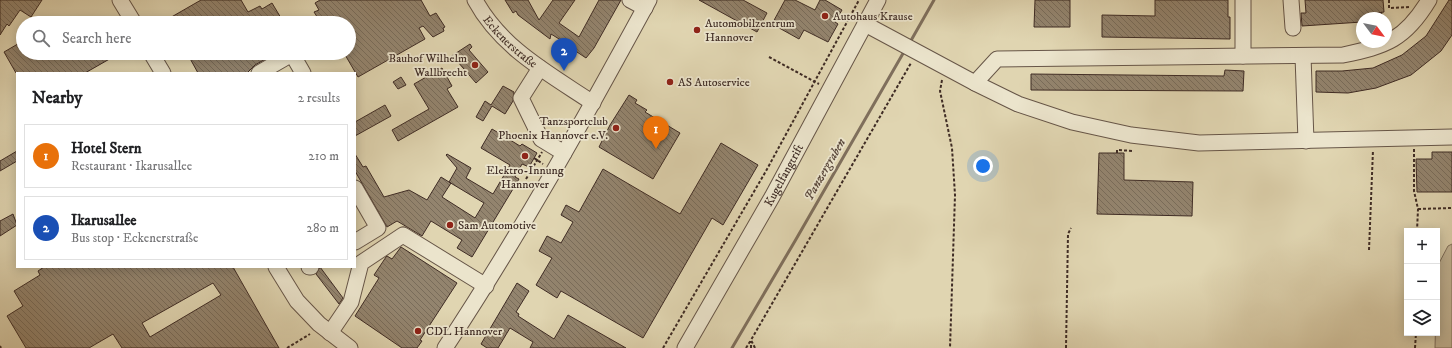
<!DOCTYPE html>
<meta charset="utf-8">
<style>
:root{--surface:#fff;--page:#f2f2f2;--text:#202124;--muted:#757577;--line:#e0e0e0;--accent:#1a73e8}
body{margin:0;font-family:"IM FELL DW Pica",serif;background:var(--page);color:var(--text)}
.controls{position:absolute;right:12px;bottom:12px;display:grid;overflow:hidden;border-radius:0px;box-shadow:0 2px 10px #0003}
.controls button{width:36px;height:36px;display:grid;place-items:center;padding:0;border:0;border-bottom:1px solid var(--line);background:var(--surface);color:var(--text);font:20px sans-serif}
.compass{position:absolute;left:1356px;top:12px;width:36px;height:36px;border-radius:50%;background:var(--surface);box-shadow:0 2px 10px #0003;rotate:122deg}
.you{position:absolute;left:983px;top:166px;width:14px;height:14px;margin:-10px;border:3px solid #fff;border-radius:50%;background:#1a73e8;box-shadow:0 0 0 6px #1a73e833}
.badge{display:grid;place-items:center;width:26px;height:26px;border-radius:50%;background:var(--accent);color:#fff;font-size:13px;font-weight:700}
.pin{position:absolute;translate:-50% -33px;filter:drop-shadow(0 1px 2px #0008)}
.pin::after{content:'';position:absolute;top:21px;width:14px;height:12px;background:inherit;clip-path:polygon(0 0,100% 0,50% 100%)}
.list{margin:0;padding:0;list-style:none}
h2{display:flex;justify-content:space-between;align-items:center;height:52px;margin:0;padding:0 16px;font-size:17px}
h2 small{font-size:13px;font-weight:400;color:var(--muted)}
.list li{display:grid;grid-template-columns:26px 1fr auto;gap:12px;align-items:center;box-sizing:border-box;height:64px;margin:0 8px 8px;padding:0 8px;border:1px solid var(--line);border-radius:0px}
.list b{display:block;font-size:15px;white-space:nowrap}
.list p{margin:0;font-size:13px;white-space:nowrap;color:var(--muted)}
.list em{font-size:13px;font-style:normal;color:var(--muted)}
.icon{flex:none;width:22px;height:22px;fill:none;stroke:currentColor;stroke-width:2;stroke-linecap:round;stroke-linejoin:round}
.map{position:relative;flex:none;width:1452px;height:348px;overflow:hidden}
.search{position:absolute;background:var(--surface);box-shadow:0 2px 10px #0003;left:16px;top:16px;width:340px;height:44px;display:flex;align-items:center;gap:10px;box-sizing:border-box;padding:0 14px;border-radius:22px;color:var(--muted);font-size:15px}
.panel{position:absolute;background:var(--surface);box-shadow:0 2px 10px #0003;left:16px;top:72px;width:340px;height:196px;border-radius:0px}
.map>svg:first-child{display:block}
</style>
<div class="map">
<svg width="1452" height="348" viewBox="0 0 1452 348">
<defs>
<pattern id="building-back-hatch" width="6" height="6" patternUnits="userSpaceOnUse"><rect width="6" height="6" fill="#93846e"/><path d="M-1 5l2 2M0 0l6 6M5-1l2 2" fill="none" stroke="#796c5a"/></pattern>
</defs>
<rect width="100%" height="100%" fill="#e0d5b1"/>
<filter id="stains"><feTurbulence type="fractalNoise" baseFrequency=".005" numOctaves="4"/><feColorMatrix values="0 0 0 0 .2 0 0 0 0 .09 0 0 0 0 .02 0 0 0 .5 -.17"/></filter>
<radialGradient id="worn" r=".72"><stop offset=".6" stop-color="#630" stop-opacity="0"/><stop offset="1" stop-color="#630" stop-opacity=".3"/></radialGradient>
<path fill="#c5b899" stroke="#82725f" d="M1452,244V348H1435L1437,267L1448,246Z"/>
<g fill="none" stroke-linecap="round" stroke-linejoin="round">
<path stroke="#7f6f5c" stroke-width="3" d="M909,44L934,0
M732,348L795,241L905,50"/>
</g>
<path fill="url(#building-back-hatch)" stroke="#3f2c25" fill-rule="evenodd" d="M0,0H42L31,17L20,10L9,26L7,24L0,35Z
M201,0H241L248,12L260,6L262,9L272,3L284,23H161Z
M320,0H421L430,16L436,13L445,27L443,28L444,31L433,37L423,26L419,28L425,39L358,77L344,53H349V23H321L314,12L319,10L315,3Z
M505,0H528L539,20L553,0H575L559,23L579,37L599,0H621L594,48L586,58L574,50L571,51L564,42L551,34L550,39L518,15L516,11L513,13Z
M699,0H743L767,13L757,32Z
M785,0H795L815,10L820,0H825L842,10L835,22L838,24L828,42L804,30L799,39L772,24Z
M1035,0H1070V27H1034Z
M1155,0H1228V17H1230V39L1102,37V15L1155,16Z
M1305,0H1383L1384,12L1377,13V18H1362V22L1302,26L1301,13H1306Z
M1449,0H1452V35L1441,51L1411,75L1376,88L1348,93L1316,92V71H1342L1373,68L1402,55L1426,36Z
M23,41V53H120L85,73H16L4,52Z
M470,44L472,47L469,50L488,72L476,83L457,61L455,63L450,57Z
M187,53H276L255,65L247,73H198Z
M442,68L452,86L447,89L458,107L398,141L392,130L429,109L414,84Z
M1225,70L1244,71L1243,91L1031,90V74L1224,76Z
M401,77L406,85L398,89L393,82Z
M503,86L514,92L513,101L505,114L492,106L483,121L476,117L485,101L491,105Z
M629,95L637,100L635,103L647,110L645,112L680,133L653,179L599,147L610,125Z
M385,105L391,116L355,136V122Z
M492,129L520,146L522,144L537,153L529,167L522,164L515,177L519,179L472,257L457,248L462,240L431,221L422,236L397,221L387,227L355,171V154L363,167L366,166L384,197L409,190L427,200L441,177L449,182L457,168L446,155L447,154L471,168L466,178L493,194L510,165L481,148ZM449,182L484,203L475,218L442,197L451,183Z
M721,143L758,165L723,225L712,218L643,338L561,291L557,298L536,285L552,258L539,251L547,236L561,243L573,222L561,215L566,205L579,212L603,169L680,214Z
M17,151V161L0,171V161Z
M1432,152H1452V192H1417L1416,159H1432Z
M1099,153H1124V180L1193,182L1192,216L1097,214Z
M13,214L17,225L0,236V221Z
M401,247L457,283L420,340L422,341L417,348H402L355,316L379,278L374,275L386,257L387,256L392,259Z
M44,267H233L279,348H122L113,334L89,348H26L7,316L23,306L14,291L40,275L38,271ZM213,283L221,295L150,337L142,323Z
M320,267L343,298L339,304L316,274Z
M517,283L529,291L516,312L519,314L518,316L554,339L568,315L626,348H530L533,342L510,328L498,348H487L481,344Z"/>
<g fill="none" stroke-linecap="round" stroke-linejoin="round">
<g stroke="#675648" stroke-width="17">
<g id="minor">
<path d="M120,0L134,23"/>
<path id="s1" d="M475,0C501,48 548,73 593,103"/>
<path d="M630,0L645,8"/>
<path d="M1291,0L1293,28"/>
<path d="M865,24L975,83L1018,104L1072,122L1131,135L1199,143L1452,137"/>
<path d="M151,53L163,73"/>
<path d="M1243,56V0"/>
<path d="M1303,56L1306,141"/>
<path d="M540,68L521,98L541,139L564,153"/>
<path d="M259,73L292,54L303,73"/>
<path d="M975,83L997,59L1343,55C1386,46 1405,40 1429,0"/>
<path d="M355,188L378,228L355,242"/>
<path d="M276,267L297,301L319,324L350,348"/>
<path d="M309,267H311"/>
<path d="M330,333L351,302L361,263L403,235L486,286"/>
<path d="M445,348C519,236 585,118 649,0"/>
<path id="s2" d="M685,348L772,197L878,0"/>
</g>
</g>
<path stroke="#3f2c25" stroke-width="2" stroke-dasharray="3 2" stroke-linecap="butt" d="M1389,0V8L1410,7
M1381,12L1382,18
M769,57L819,84
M942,80L940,91L952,148L955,195L950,348
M1414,149V191L1418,209L1417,231
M1117,153V150L1134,151
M534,158L543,164
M526,179L542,152
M1418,209L1452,208
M1369,250L1373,150
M0,346L1,348
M287,348L310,334
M663,348L766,171L859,0
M746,348L751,340
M751,348V341
M755,348L751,340L911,63
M1066,348L1068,234L1071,228
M1415,348L1416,333"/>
<use href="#minor" stroke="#ebe4cc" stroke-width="15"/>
</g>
<g fill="#8f2418" stroke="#ebe4cc" stroke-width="1.5">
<circle cx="825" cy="16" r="4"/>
<circle cx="697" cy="30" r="4"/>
<circle cx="475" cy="65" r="4"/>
<circle cx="670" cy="82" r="4"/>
<circle cx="616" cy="128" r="4"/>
<circle cx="525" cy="156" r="4"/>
<circle cx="450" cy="225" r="4"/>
<circle cx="418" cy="331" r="4"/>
</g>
<g text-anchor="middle" stroke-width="3.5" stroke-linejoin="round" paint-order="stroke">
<g font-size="12" fill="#3f2c25" stroke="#ebe4cc" text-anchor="start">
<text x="833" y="20">Autohaus Krause</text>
<text x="705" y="27">Automobilzentrum<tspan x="705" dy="14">Hannover</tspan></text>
<text x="467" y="62" text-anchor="end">Bauhof Wilhelm<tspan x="467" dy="14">Wallbrecht</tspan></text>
<text x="678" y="86">AS Autoservice</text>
<text x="608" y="125" text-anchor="end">Tanzsportclub<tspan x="608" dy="14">Phoenix Hannover e.V.</tspan></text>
<text x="525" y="174" text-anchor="middle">Elektro-Innung<tspan x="525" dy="14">Hannover</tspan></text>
<text x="458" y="229">Sam Automotive</text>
<text x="426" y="335">CDL Hannover</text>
</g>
<g font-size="12" fill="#3f2c25" stroke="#ebe4cc">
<text dy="4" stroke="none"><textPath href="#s1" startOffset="55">Eckenerstraße</textPath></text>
<text dy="4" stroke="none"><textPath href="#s2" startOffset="199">Kugelfangtrift</textPath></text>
</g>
<g font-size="13" font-style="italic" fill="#5a483c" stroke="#ebe4cc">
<text transform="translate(824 169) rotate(-60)" y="5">Panzergraben</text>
</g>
</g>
<rect width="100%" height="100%" filter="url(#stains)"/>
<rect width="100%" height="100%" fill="url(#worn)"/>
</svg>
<div class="controls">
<button>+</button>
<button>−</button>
<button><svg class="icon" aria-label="layers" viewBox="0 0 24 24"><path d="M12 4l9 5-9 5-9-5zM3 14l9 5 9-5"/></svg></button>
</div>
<svg class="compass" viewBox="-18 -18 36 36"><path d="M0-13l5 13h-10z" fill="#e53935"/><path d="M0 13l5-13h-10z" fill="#757577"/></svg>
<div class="you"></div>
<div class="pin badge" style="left:656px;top:149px;background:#e8710a">1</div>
<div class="pin badge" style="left:564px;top:71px;background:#1a4fb4">2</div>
<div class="search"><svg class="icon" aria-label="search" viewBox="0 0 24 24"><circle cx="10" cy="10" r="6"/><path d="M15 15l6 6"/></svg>Search here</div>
<section class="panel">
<h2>Nearby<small>2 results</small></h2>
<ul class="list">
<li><span class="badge" style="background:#e8710a">1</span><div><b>Hotel Stern</b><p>Restaurant · Ikarusallee</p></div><em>210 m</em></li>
<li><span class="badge" style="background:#1a4fb4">2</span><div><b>Ikarusallee</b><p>Bus stop · Eckenerstraße</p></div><em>280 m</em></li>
</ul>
</section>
</div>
